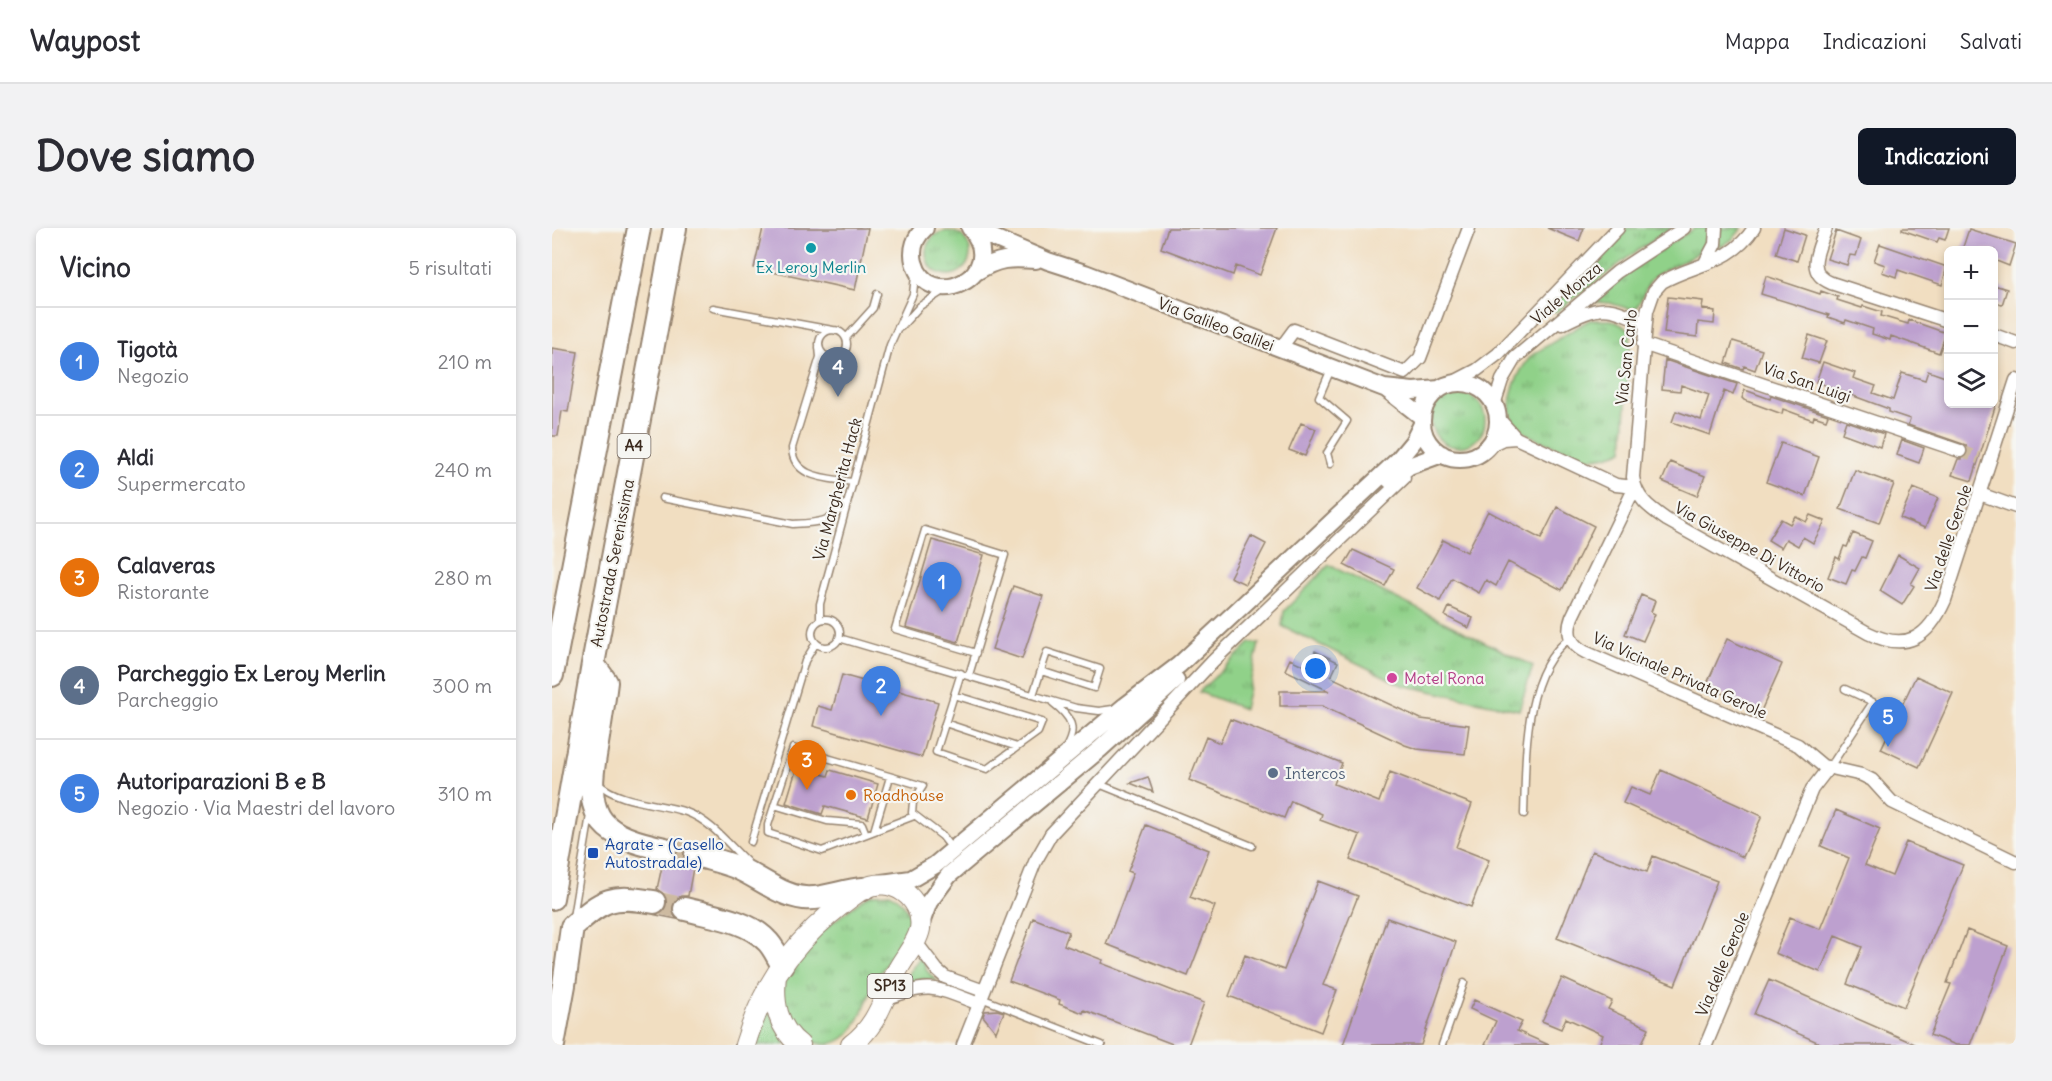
<!DOCTYPE html>
<html lang="it">
<meta charset="utf-8">
<style>
:root{--surface:#fff;--page:#f2f2f3;--text:#2b2b33;--muted:#7c7c81;--line:#e1e1e2;--accent:#111827}
body{margin:0;font-family:Delius,sans-serif;background:var(--page);color:var(--text)}
.controls{position:absolute;right:18px;top:18px;display:grid;overflow:hidden;border-radius:9px;box-shadow:0 3px 9px #0003}
.controls button{width:54px;height:54px;display:grid;place-items:center;padding:0;border:0;border-bottom:2px solid var(--line);background:var(--surface);color:var(--text);font:30px sans-serif}
.you{position:absolute;left:764px;top:441px;width:21px;height:21px;margin:-15px;border:4px solid #fff;border-radius:50%;background:#1a73e8;box-shadow:0 0 0 9px #1a73e833}
.badge{display:grid;place-items:center;width:39px;height:39px;border-radius:50%;background:var(--accent);color:#fff;font-size:20px;font-weight:700}
.pin{position:absolute;translate:-50% -50px;filter:drop-shadow(0 2px 3px #0008)}
.pin::after{content:'';position:absolute;top:32px;width:21px;height:18px;background:inherit;clip-path:polygon(0 0,100% 0,50% 100%)}
.list{margin:0;padding:0;list-style:none}
h2{display:flex;justify-content:space-between;align-items:center;height:78px;margin:0;padding:0 24px;font-size:26px}
h2 small{font-size:20px;font-weight:400;color:var(--muted)}
.list li{display:grid;grid-template-columns:39px 1fr auto;gap:18px;align-items:center;box-sizing:border-box;height:108px;padding:0 24px;border-top:2px solid var(--line)}
.list b{display:block;font-size:22px;white-space:nowrap}
.list p{margin:0;font-size:20px;white-space:nowrap;color:var(--muted)}
.list em{font-size:20px;font-style:normal;color:var(--muted)}
.icon{flex:none;width:33px;height:33px;fill:none;stroke:currentColor;stroke-width:2;stroke-linecap:round;stroke-linejoin:round}
.map{position:relative;flex:none;width:1464px;height:817px;overflow:hidden;border-radius:9px}
header{display:flex;align-items:center;gap:36px;box-sizing:border-box;height:84px;padding:0 30px;background:var(--surface);border-bottom:2px solid var(--line)}
header strong{font-size:28px}
nav{display:flex;gap:33px;margin-inline-start:auto;font-size:21px}
.intro{display:flex;align-items:center;justify-content:space-between;box-sizing:border-box;height:144px;padding:0 36px}
h1{margin:0;font-size:42px}
.button{padding:15px 27px;border-radius:9px;background:var(--accent);color:#fff;font-size:21px;font-weight:700}
main{display:flex;gap:36px;padding:0 36px}
aside{flex:1;background:var(--surface);border-radius:9px;box-shadow:0 3px 9px #0003}
.map>svg:first-child{display:block}
</style>
<header>
<strong>Waypost</strong>
<nav><a>Mappa</a><a>Indicazioni</a><a>Salvati</a></nav>
</header>
<div class="intro"><h1>Dove siamo</h1><a class="button">Indicazioni</a></div>
<main>
<aside>
<h2>Vicino<small>5 risultati</small></h2>
<ul class="list">
<li><span class="badge" style="background:#3f7fe0">1</span><div><b>Tigotà</b><p>Negozio</p></div><em>210 m</em></li>
<li><span class="badge" style="background:#3f7fe0">2</span><div><b>Aldi</b><p>Supermercato</p></div><em>240 m</em></li>
<li><span class="badge" style="background:#e8710a">3</span><div><b>Calaveras</b><p>Ristorante</p></div><em>280 m</em></li>
<li><span class="badge" style="background:#5c6f8a">4</span><div><b>Parcheggio Ex Leroy Merlin</b><p>Parcheggio</p></div><em>300 m</em></li>
<li><span class="badge" style="background:#3f7fe0">5</span><div><b>Autoriparazioni B e B</b><p>Negozio · Via Maestri del lavoro</p></div><em>310 m</em></li>
</ul>
</aside>
<div class="map">
<svg width="1464" height="817" viewBox="0 0 1464 817">
<defs>
<pattern id="grass-tufts" width="24" height="20" patternUnits="userSpaceOnUse" patternTransform="scale(1.5)"><rect width="24" height="20" fill="#90d189"/><path d="M3 7l-1-3M5 7V3M7 7l1-3M15 17l-1-3M17 17v-4M19 17l1-3" fill="none" stroke="#77aa6f"/></pattern>
</defs>
<rect width="100%" height="100%" fill="#f6f6f2"/>
<filter id="ink" filterUnits="userSpaceOnUse"><feTurbulence type="fractalNoise" baseFrequency=".0167" numOctaves="2"/><feDisplacementMap in="SourceGraphic" scale="12" xChannelSelector="R" yChannelSelector="G"/><feConvolveMatrix kernelMatrix="1 2 1 2 8 2 1 2 1" color-interpolation-filters="sRGB"/></filter>
<filter id="wash" filterUnits="userSpaceOnUse"><feTurbulence type="fractalNoise" baseFrequency=".008" numOctaves="4" result="noise"/><feDisplacementMap in="SourceGraphic" scale="24" xChannelSelector="R" yChannelSelector="G"/><feGaussianBlur stdDeviation="1.35" result="paint"/><feColorMatrix in="noise" values="0 0 0 0 0 0 0 0 0 0 0 0 0 0 0 0 0 1.4 0 .05"/><feComposite in="paint" operator="in"/></filter>
<g filter="url(#wash)">
<rect width="100%" height="100%" fill="#f1dec1"/>
<path fill="url(#grass-tufts)" stroke="#667e54" stroke-width="1.5" d="M1075,0H1120L1082,25L1004,84L1000,83L1001,78Z
M1143,0H1155C1158,34 1119,32 1100,51C1093,59 1091,71 1084,80L1077,81L1058,75L1043,74C1056,51 1118,16 1143,0Z
M1167,0H1190L1181,11L1167,20Z
M374 25a22 22 0 1 1 44 0a22 22 0 1 1-44 0Z
M1037,92H1060L1079,102L1071,222C1041,236 1025,230 997,216C988,212 976,208 968,201C946,183 965,143 980,127Z
M879 192a27 27 0 1 1 54 0a27 27 0 1 1-54 0Z
M777,337L981,438L967,482L850,457L730,398L732,383Z
M698,415L707,416L692,481L647,464Z
M338,665C349,673 358,680 357,694C356,706 333,737 325,750C312,773 306,817 272,816C256,815 248,807 239,795C209,752 262,707 294,684C301,679 311,668 320,666C325,665 333,666 338,665Z
M369,728L375,743L385,753L370,751L355,754L357,744Z
M215,779L235,815L225,817H198Z"/>
<g id="blocks">
<path fill="#bda0cf" d="M211,0H316L303,62L202,40Z
M616,0H725L708,47L684,38L681,47L609,20Z
M995,0H1032L1027,13Z
M1232,0L1253,7L1245,33L1224,26Z
M1350,0H1397L1393,12L1387,10L1385,14L1350,2Z
M1417,1L1464,16L1457,38L1442,32V22H1410Z
M1284,3L1309,12L1304,28L1298,27L1295,37L1275,31Z
M1328,16L1395,39L1390,57L1346,42L1344,49L1330,44L1333,37L1322,33Z
M1214,48L1268,66L1269,63L1286,69L1285,72L1310,80L1311,78L1330,84L1329,88L1356,96L1357,92L1394,105L1387,125L1339,108L1338,112L1320,106L1321,101L1294,92L1293,95L1276,89L1277,87L1209,66Z
M1442,57L1455,61L1450,77L1442,74Z
M1116,69L1151,73L1150,81L1163,83L1162,96L1146,94L1145,109L1112,105Z
M1257,107L1275,113L1267,135L1250,130Z
M1181,113L1210,122L1203,142L1192,138L1191,141L1174,135Z
M0,120L26,124L16,184L10,183L6,208H0Z
M1113,132L1185,156L1181,167L1172,163L1158,207L1120,194L1124,183L1149,192L1157,167L1129,157L1128,163L1110,161Z
M1271,134L1303,145L1301,150L1324,158L1321,165L1341,172L1350,145L1373,152L1376,143L1396,150V176H1444L1420,253L1400,247L1406,231H1410L1416,226L1414,217L1356,197L1358,191L1337,184V181L1264,154Z
M1193,162L1218,171L1219,168L1276,187L1274,192L1262,188L1261,192L1231,181L1230,186L1192,172L1190,170Z
M1294,193L1332,206L1328,219L1290,205Z
M749,195L764,201L753,228L737,222Z
M1350,212L1372,220L1367,235L1345,227Z
M1229,215L1267,229L1253,268L1214,254Z
M1118,234L1153,248L1145,268L1110,253Z
M1303,242L1342,256L1327,295L1288,281Z
M1361,260L1386,270L1373,300L1348,290Z
M1005,279L1042,298L1010,362L956,334L944,358L934,352L927,365L900,350L888,373L865,360L891,312L915,324L936,283L989,311Z
M1258,287L1273,293L1261,315L1251,309L1246,318L1234,311L1229,320L1216,312L1229,291L1238,296L1243,288L1254,294Z
M1301,305L1320,313L1313,330L1310,329L1303,343L1300,342L1294,356L1276,349L1284,329L1287,331L1292,318L1295,319Z
M699,308L714,316L693,356L678,349Z
M380,312L432,327L406,414L354,399Z
M801,322L842,341L833,358L792,337Z
M1346,327L1368,340L1359,356L1362,358L1350,377L1328,363Z
M461,358L491,368L470,431L440,421Z
M1089,367L1103,373L1099,384L1103,386L1091,413L1073,406Z
M897,379L921,390L917,400L893,388Z
M1175,411L1230,436L1209,483L1154,458Z
M763,423L786,434L779,449L869,491L917,497L913,526L865,521L853,517L770,478H728V463H777L733,442L738,431L755,439Z
M290,447L386,474L370,529L261,498L266,478L280,482Z
M1364,448L1401,465L1367,539L1329,521Z
M678,491L790,535L782,556L827,574L838,544L920,576L904,619L937,632L919,679L798,632L808,607L768,592L770,586L739,573L732,590L637,552L654,509L668,515Z
M245,539L276,548L278,542L326,556L316,590L273,578L270,586L234,575Z
M1109,542L1210,588L1191,629L1071,575L1079,559L1098,567Z
M596,549L601,564L578,555Z
M1284,582L1328,601L1313,637L1340,648L1354,614L1411,637L1352,779L1295,756L1310,719L1283,708L1268,744L1223,725L1238,689L1268,701L1297,630L1269,618Z
M594,597L657,622L638,669L663,678L636,748L554,716L581,645L576,643Z
M126,617L134,619L131,624V631L135,637L141,640L136,668H129L124,671L120,677V685L125,691L104,687L112,683L115,675L114,669L105,661L111,634H117L123,630L126,624Z
M1040,623L1095,644L1101,628L1165,653L1123,757L1005,710Z
M766,653L806,668L771,757L785,762L769,804L677,768L693,727L732,742Z
M481,690L517,704L512,717L551,732L549,735L652,775L636,817H623L532,782L531,785L507,776L508,772L457,753Z
M835,690L904,714L869,817H791Z
M1415,702L1456,718L1418,817H1404L1378,807L1399,756L1395,755Z
M1010,750L1060,773L1056,781L1097,800L1089,817H1047L1051,807L1014,790L1009,801L990,793Z
M1217,752L1365,817H1272L1202,786Z
M922,772L970,794L965,803L997,817H933L944,793L918,781Z
M445,782L452,784L444,804L431,788L433,783Z"/>
</g>
</g>
<g filter="url(#ink)">
<use href="#blocks" fill-opacity="0" stroke="#968470" stroke-width="1.5"/>
<g fill="none" stroke-linecap="round" stroke-linejoin="round">
<path stroke="#cdbaa0" stroke-width="12" stroke-dasharray="12 6" stroke-linecap="butt" d="M1408,223L1427,230"/>
<path stroke="#cdbaa0" stroke-width="22" stroke-dasharray="22 11" stroke-linecap="butt" d="M113,621L144,627
M102,674L133,681"/>
<g stroke="#968470" stroke-width="9">
<path id="lane" d="M161,80L286,103
M349,99L368,78L391,63
M267 116a14 14 0 1 1 28 0a14 14 0 1 1-28 0Z
M294,110L321,80L325,66
M267,119L268,129L240,220C241,251 277,250 300,254
M778,236L775,225L795,193L767,169L779,141
M110,270L241,296C260,295 281,295 292,277
M260 405a14 14 0 1 1 28 0a14 14 0 1 1-28 0Z
M268,392V376L338,117L361,66L363,48
M287,410L524,480L547,483L561,481
M417,447L453,327L373,302L343,401L424,425
M402,467L490,494L486,504L435,541L384,524L409,445
M481,467L495,424L548,441L542,460L489,443
M501,475C519,489 526,500 513,521
M393,495L465,519
M1278,539L1321,474L1293,461
M46,555C66,575 108,575 134,584C159,593 176,616 195,634
M547,556L700,618
M222,577L275,593L310,596L314,606
M972,586C974,533 970,445 1018,410
M362,588L270,623L216,605V597L241,520L371,558L361,574L360,585L390,608L401,622
M322,603L338,549
M199,614L253,433L264,415
M21,689L38,587
M429,770L550,817
M890,817L912,755"/>
</g>
<g stroke="#968470" stroke-width="15">
<path id="street" d="M1202,0C1179,36 1144,35 1110,54L1102,63L1095,83L1081,249C1084,271 1098,280 1115,292L1316,405C1355,424 1376,410 1393,372L1464,152
M1274,0C1267,21 1252,44 1279,55L1396,93
M1153,35L1163,16L1164,0
M1010,96C1047,77 1057,76 1093,96
M1442,107L1464,115
M1091,116L1408,223
M728,121L742,102L853,145L868,130L917,0
M898,156L925,142L946,126L1066,0
M942,177L950,152L963,130L1065,44L1132,0
M946,190L964,210L1064,257L1083,259
M936,218L951,211L964,210
M1083,259L1020,389C1014,405 1018,416 1033,424L1246,517L1271,538L1310,547L1320,552L1340,574L1464,634
M1428,266L1464,279
M363,713L385,742L393,749L432,763
M333,771C378,754 383,759 427,776
M411,817L483,634L499,606L661,433L852,250
M1154,817L1260,561L1277,539"/>
</g>
<g stroke="#968470" stroke-width="20">
<path id="secondary" d="M373,0C363,9 359,21 362,34C376,87 459,47 418,0
M418,0L496,33L533,45L832,160L861,163L888,161
M424,44C446,30 458,30 484,32
M870 193a38 38 0 1 1 76 0a38 38 0 1 1-76 0Z
M833,160L870,189
M838,252L857,238L890,226
M330,655L359,651L383,637L573,478L627,437L846,232L861,214L870,196
M369,695L377,674L397,647L548,521L624,452"/>
</g>
<g stroke="#968470" stroke-width="22">
<path id="primary" d="M224,747C221,775 225,799 248,817
M193,817C210,761 234,724 278,686C289,677 299,668 311,661C338,646 373,670 368,701C365,716 351,730 344,745C331,772 325,798 299,817"/>
</g>
<g stroke="#968470" stroke-width="26">
<path id="highway" d="M41,436L54,454C51,479 47,503 43,528C32,593 51,608 113,621
M0,447L87,0
M144,627C157,631 172,634 184,639C207,649 227,667 252,670C272,672 291,662 311,661
M0,670L41,436L123,0
M133,681C159,688 195,692 214,712C221,718 225,728 230,736
M1,817L12,757L20,699C52,670 60,667 102,674"/>
</g>
<use href="#lane" stroke="#fff" stroke-width="6"/>
<use href="#street" stroke="#fff" stroke-width="12"/>
<use href="#secondary" stroke="#fff" stroke-width="16"/>
<use href="#primary" stroke="#fff" stroke-width="20"/>
<use href="#highway" stroke="#fff" stroke-width="22"/>
</g>
</g>
<circle fill="#0f9aa8" stroke="#f6f6f2" stroke-width="2" cx="259" cy="20" r="6"/>
<circle fill="#d1479c" stroke="#f6f6f2" stroke-width="2" cx="840" cy="450" r="6"/>
<circle fill="#5c6f8a" stroke="#f6f6f2" stroke-width="2" cx="721" cy="545" r="6"/>
<circle fill="#e8710a" stroke="#f6f6f2" stroke-width="2" cx="299" cy="567" r="6"/>
<rect fill="#1a4fb4" stroke="#f6f6f2" stroke-width="2" x="35" y="619" width="12" height="12" rx="3"/>
<g text-anchor="middle" stroke-width="4.5" stroke-linejoin="round" paint-order="stroke">
<g fill="#f6f6f2" stroke="#73675e" stroke-width="1.5">
<rect x="65.5" y="206" width="33" height="24" rx="4.5"/>
<rect x="315.5" y="746" width="45" height="24" rx="4.5"/>
</g>
<g font-size="15" font-weight="bold" fill="#3b2a1e">
<text x="82" y="223">A4</text>
<text x="338" y="763">SP13</text>
</g>
<g font-size="16" fill="#0d838f" stroke="#f6f6f2">
<text x="259" y="45">Ex Leroy Merlin</text>
</g>
<g font-size="16" fill="#3b2a1e" stroke="#f6f6f2">
<text transform="translate(1014 65) rotate(-40)" y="6">Viale Monza</text>
<text transform="translate(664 96) rotate(21)" y="6">Via Galileo Galilei</text>
<text transform="translate(1074 129) rotate(-84)" y="6">Via San Carlo</text>
<text transform="translate(1255 154) rotate(19)" y="6">Via San Luigi</text>
<text transform="translate(285 261) rotate(-75)" y="6">Via Margherita Hack</text>
<text transform="translate(1396 310) rotate(-71)" y="6">Via delle Gerole</text>
<text transform="translate(1198 319) rotate(29)" y="6">Via Giuseppe Di Vittorio</text>
<text transform="translate(60 335) rotate(-79)" y="6">Autostrada Serenissima</text>
<text transform="translate(1128 447) rotate(24)" y="6">Via Vicinale Privata Gerole</text>
<text transform="translate(1170 736) rotate(-67)" y="6">Via delle Gerole</text>
</g>
<g font-size="16" fill="#b23c85" stroke="#f6f6f2" text-anchor="start">
<text x="852" y="456">Motel Rona</text>
</g>
<g font-size="16" fill="#4e5e75" stroke="#f6f6f2" text-anchor="start">
<text x="733" y="551">Intercos</text>
</g>
<g font-size="16" fill="#c56008" stroke="#f6f6f2" text-anchor="start">
<text x="311" y="573">Roadhouse</text>
</g>
<g font-size="16" fill="#164399" stroke="#f6f6f2" text-anchor="start">
<text x="53" y="622">Agrate - (Casello<tspan x="53" dy="18">Autostradale)</tspan></text>
</g>
</g>
</svg>
<div class="controls">
<button>+</button>
<button>−</button>
<button><svg class="icon" aria-label="layers" viewBox="0 0 24 24"><path d="M12 4l9 5-9 5-9-5zM3 14l9 5 9-5"/></svg></button>
</div>
<div class="you"></div>
<div class="pin badge" style="left:390px;top:384px;background:#3f7fe0">1</div>
<div class="pin badge" style="left:329px;top:488px;background:#3f7fe0">2</div>
<div class="pin badge" style="left:255px;top:562px;background:#e8710a">3</div>
<div class="pin badge" style="left:286px;top:169px;background:#5c6f8a">4</div>
<div class="pin badge" style="left:1336px;top:519px;background:#3f7fe0">5</div>
</div>
</main>
